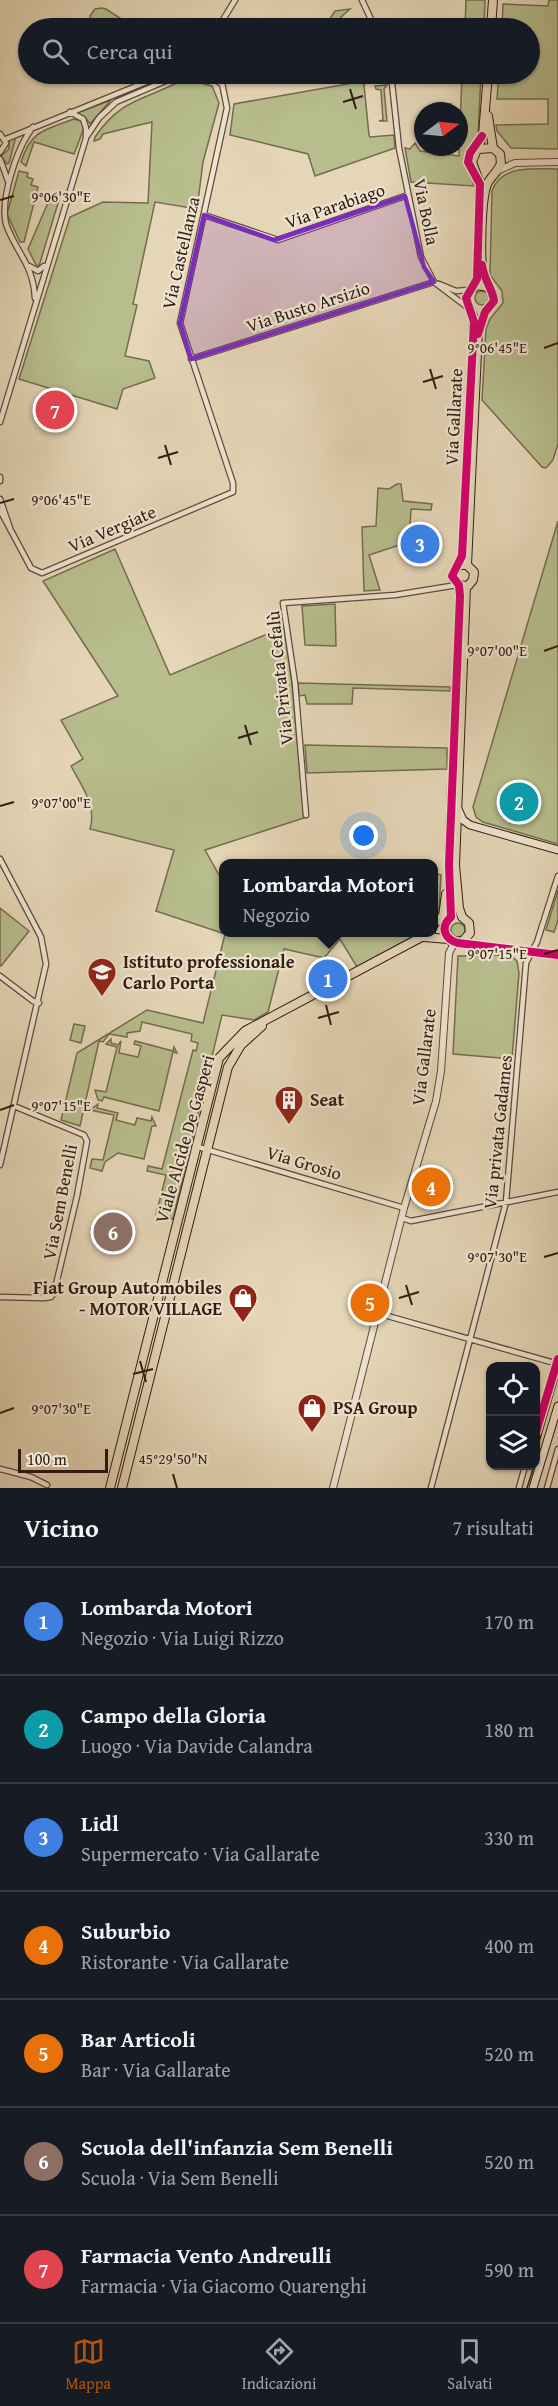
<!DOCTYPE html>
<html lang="it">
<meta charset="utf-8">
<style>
:root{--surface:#171b24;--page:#20242c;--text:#f1f3f6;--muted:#9ea1a6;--line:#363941;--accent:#b45309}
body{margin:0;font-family:"Gentium Book Plus",serif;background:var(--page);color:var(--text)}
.controls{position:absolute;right:18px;bottom:18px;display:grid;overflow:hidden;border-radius:12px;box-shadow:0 2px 4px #0004}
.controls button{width:54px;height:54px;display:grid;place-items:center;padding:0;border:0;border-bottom:2px solid var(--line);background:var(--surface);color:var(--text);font:30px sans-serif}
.compass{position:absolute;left:414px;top:102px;width:54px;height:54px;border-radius:50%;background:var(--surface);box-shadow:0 2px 4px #0004;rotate:74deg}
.scale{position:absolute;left:18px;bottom:15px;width:90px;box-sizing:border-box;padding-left:6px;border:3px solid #311c11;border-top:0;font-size:16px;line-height:21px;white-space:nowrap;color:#311c11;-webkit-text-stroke:4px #eee4d0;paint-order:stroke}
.you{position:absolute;left:364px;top:836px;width:21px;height:21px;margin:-15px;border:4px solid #fff;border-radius:50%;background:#1a73e8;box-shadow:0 0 0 9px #1a73e833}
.badge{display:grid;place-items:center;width:39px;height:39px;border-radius:50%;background:var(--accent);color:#fff;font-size:20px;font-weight:700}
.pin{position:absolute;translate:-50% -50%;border:3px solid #fff;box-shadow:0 2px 6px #0006}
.popup{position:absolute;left:219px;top:859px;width:219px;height:78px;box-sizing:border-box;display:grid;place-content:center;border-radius:12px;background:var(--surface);filter:drop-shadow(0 2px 4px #0005);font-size:20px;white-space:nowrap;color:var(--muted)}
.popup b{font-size:22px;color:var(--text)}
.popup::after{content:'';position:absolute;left:50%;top:100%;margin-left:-12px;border:12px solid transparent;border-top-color:var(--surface)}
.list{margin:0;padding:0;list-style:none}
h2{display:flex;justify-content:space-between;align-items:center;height:78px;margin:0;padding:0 24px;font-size:26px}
h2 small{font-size:20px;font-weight:400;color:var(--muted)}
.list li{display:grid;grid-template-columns:39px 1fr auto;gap:18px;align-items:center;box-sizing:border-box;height:108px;padding:0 24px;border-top:2px solid var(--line)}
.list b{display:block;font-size:22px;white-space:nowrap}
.list p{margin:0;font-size:20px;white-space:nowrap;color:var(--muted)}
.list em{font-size:20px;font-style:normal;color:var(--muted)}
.icon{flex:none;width:33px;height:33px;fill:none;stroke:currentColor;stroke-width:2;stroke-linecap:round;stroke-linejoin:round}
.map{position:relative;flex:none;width:558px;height:1488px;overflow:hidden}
.search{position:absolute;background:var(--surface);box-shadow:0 2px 4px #0004;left:18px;right:18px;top:18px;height:66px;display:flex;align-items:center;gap:15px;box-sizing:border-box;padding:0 21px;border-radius:33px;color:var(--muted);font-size:22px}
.sheet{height:834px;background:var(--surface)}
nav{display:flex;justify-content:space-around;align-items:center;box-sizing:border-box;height:84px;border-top:2px solid var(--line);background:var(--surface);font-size:16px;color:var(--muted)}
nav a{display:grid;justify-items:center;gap:3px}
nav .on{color:var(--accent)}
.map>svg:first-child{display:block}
</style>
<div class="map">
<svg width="558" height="1488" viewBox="0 0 558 1488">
<rect width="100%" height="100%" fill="#e5d6b7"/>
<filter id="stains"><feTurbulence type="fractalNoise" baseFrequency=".00333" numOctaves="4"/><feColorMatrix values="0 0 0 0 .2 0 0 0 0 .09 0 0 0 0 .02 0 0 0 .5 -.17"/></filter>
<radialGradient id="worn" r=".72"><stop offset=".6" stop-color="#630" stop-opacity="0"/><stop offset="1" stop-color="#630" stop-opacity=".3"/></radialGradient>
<path fill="#b7bd8d" stroke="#746c4f" stroke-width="1.5" d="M466,0H485L484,28H465Z
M549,0H558V149L511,148L497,131L496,125L548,124V99H497L499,74H530V28H502L503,4L548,6Z
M102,8L106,9L135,28L92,27L90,16L95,9Z
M350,9L329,28H324L335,11Z
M362,74H387L374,75L364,85L369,135L370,137L394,135L395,148L315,176L308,154L230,135L234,104L353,83Z
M462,74H481L478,137L469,152L468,164L474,186L411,182L405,148L410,149L415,143L420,151L459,156Z
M184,79L212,86L219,103L203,162L197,209L155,202L133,304L137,305L125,356L149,361L155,378L123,389L117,409L19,379L70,217L103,202L148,203L152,122L103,134L100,139L94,141L95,137C122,97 145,101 184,79Z
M387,85L384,89L387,121H379L383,120L381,90L376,89L375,86Z
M111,100L90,124L85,117L77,113Z
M74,119L81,121L84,128L74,154L34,142L26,166L21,162C31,130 45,130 74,119Z
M16,136L9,163L7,164L1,156L9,149V138Z
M558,169V444L553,460L546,468L542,467L482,400L486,329L490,319L503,303L502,291L490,275L492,191C501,164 535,169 558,169Z
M19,171L28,173L27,177L33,179L31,185L38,187L24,242H20L7,214Z
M50,198L59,200L39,266L36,265L28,249Z
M475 298a7 7 0 1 1 14 0a7 7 0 1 1-14 0Z
M397,484H401L403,501L432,504L431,510L411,509L409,542L369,555L380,590L364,591L362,527L376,526L378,488L389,489Z
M558,521V844L483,822L476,817L473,807Z
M115,549L170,675L284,627L292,682L304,818L205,850L223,882V932L420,933L357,967L340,939L324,958L284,949L268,1012L254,1020L222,1015L173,1219L156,1215L166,1175L147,1171L148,1166L162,1169L193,1050L196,1051L198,1043L191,1041L192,1034L142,1022L140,1031L127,1033V1037L109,1034L103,1042L99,1041L80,1126L61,1120L77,1053L147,1010L203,1023L225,934L156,911L174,850L90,829C97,805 82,787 71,766L83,759L61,720L118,696L43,581Z
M335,604L336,646L305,645L302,606Z
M298,683L450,687V691L353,688L352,704H307L305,695L299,696Z
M305,745L447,748V769L307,773Z
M438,874L441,875L439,911L433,920V877Z
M558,890V920L554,932L546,930Z
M0,908L29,931L1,966H0Z
M451 930a7 7 0 1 1 14 0a7 7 0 1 1-14 0Z
M510,955L517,961L519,973L512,1059L453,1054L458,956Z
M74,1024L85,1026L81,1043L70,1040Z
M111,1039V1043L118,1045L121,1041L119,1053L138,1057L141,1046L134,1044L135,1041L173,1051L174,1047L177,1053L173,1052L159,1111L104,1097L102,1101L98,1100L95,1090L106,1092L117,1047L106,1044Z
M98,1104L97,1108L118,1113L116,1120L135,1125L137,1118L151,1121L152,1117L156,1126H152L144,1159L118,1153L105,1162L102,1171L90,1168L92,1159L103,1160L114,1115L90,1110Z"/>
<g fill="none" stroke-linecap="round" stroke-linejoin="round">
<g stroke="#5e4a3a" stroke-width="7">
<path id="minor" d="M362,0L375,28
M218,28L235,0
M208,74L220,83
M391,74L399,148L421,257L434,282L467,307
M33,127C17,147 0,199 6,224C16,253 33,263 35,298
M0,134L6,143L0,152
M87,136L99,118L116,102L182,74
M6,139L166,74
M0,159L8,181
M204,215L278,240L408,195
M29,266L38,271L44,266
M439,284L456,291L468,290
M191,359L434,282
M0,422L86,138V128L83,119L70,112
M0,477V481
M0,499L11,531
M0,510L31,568L42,573L233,492V483L180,323L227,108L222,83L216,74
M306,815L295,683L283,603L395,595L457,585
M0,859L41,937L46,964L0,1165
M0,976L33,1001L39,1003
M195,1146L404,1208
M402,1218L411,1221L558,1192
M0,1297L44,1298L51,1297L54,1293L77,1196L87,1141L84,1135L14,1106
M377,1313L558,1364
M536,1432L558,1359
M0,1469L31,1477L47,1485
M431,1488L506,1202L526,963L537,942L558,876
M519,1488L525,1466
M547,1488L558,1449"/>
</g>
<g stroke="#5e4a3a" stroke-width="8">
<path id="tertiary" d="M497,171L515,163L558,162
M333,1488L404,1208L436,1101L441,1071L449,953L455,942"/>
</g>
<g stroke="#311c11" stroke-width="9">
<path id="secondary" d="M457,807L463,820L470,825L558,850
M458,943L558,955
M533,1488L558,1406"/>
</g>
<g stroke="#311c11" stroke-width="10">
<path id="primary" d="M491,28L493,0
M488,116L493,148
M479,214L480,184L472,162L483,134L488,74
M473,335L474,318L467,303V294L477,285L488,287
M459,565H467L474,572L473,580L468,586L457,585L452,576L461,561L463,548
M467,565L478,331L485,312L494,301C494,290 485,286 483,276C480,256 481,205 486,187C489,177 498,173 501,163L500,154L493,148L478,149
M451,917L449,865L452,782
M433,925L443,916L446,894
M445,925L446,936L451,941L462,942L470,933L469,923L462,917L459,908L455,865L466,586
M424,937L448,939
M110,1488L219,1058L245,1031L431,932
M122,1488L228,1067L241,1045L262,1026"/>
</g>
<use href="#minor" stroke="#eee4d0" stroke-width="4.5"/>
<use href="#tertiary" stroke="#eee4d0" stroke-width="6"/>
<use href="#secondary" stroke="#eee4d0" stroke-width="7"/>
<use href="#primary" stroke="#e5d6b7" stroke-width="8"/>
<path stroke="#311c11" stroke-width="1.5" d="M536,1452L558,1377
M527,1488L534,1466"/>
<g stroke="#eee4d0" stroke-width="11">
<path id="cycleway" d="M482,136L470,153L468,162L480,184L477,279L466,298L474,322L462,556L452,576L459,585L460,596L449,865L451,917C440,927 444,939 458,943L558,955
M478,334L485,312L494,301C493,289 484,281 482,265
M536,1432L558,1359"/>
</g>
<use href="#cycleway" stroke="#d6006c" stroke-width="8"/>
</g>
<path fill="#7b2cbf" fill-opacity="0.2" stroke="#7b2cbf" stroke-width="4.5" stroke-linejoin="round" d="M405,196L424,267L434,282L191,359L180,323L204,215L274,240Z"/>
<path fill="none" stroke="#311c11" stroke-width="2" d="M350,89L356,109M343,102L363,96M0,200L14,196M544,348L558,343M430,369L436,389M423,382L443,376M165,445L171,465M158,458L178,452M0,503L14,499M544,651L558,646M245,725L251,745M238,738L258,732M0,806L14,802M544,954L558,950M326,1005L331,1025M318,1018L339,1012M0,1110L14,1105M544,1257L558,1253M406,1285L412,1305M399,1298L419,1292M140,1361L146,1382M133,1374L153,1369M0,1413L14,1408M173,1474L177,1488"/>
<defs>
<g id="school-pin" transform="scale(1.5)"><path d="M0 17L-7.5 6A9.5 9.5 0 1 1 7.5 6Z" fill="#8f2418" stroke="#eee4d0"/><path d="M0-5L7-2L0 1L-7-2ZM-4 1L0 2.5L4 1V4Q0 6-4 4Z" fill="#fff"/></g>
<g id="building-pin" transform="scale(1.5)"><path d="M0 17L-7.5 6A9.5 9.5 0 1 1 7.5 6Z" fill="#8f2418" stroke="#eee4d0"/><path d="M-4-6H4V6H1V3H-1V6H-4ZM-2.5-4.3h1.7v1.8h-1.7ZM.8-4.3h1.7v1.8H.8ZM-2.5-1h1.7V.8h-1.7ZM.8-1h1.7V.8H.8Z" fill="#fff"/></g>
<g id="shop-pin" transform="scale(1.5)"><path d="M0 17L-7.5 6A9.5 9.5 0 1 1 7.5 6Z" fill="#8f2418" stroke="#eee4d0"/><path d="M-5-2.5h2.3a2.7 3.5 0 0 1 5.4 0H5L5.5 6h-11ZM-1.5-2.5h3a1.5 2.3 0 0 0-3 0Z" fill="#fff"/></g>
</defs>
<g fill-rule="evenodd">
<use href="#school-pin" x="102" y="972"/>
<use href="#building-pin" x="289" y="1100"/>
<use href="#shop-pin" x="243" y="1298"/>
<use href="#shop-pin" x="312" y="1408"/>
</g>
<g text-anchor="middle" stroke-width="4.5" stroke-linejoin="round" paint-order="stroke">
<g font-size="18" fill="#311c11" stroke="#eee4d0">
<text transform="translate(335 206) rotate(-19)" y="6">Via Parabiago</text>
<text transform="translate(426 212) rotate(78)" y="6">Via Bolla</text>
<text transform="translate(181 253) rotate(-77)" y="6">Via Castellanza</text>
<text transform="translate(308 307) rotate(-18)" y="6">Via Busto Arsizio</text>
<text transform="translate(454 417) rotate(-87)" y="6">Via Gallarate</text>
<text transform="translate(112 529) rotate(-23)" y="6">Via Vergiate</text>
<text transform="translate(280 678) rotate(-96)" y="6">Via Privata Cefalù</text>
<text transform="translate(424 1057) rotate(-83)" y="6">Via Gallarate</text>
<text transform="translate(498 1132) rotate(-84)" y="6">Via privata Gadames</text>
<text transform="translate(185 1139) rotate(-74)" y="6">Viale Alcide De Gasperi</text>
<text transform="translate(304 1163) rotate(17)" y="6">Via Grosio</text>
<text transform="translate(60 1202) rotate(-79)" y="6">Via Sem Benelli</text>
</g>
<g font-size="18" font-weight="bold" fill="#311c11" stroke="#eee4d0" text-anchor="start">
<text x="123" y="968">Istituto professionale<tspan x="123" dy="21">Carlo Porta</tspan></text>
<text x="310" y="1106">Seat</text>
<text x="222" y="1294" text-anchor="end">Fiat Group Automobiles<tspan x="222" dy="21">- MOTOR VILLAGE</tspan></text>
<text x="333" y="1414">PSA Group</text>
</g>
</g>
<g font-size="15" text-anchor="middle" fill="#311c11" stroke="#eee4d0" stroke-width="4.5" stroke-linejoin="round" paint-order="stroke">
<text x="61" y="202">9°06'30"E</text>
<text x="497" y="353">9°06'45"E</text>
<text x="61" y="505">9°06'45"E</text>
<text x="497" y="656">9°07'00"E</text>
<text x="61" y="808">9°07'00"E</text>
<text x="497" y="959">9°07'15"E</text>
<text x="61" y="1111">9°07'15"E</text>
<text x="497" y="1262">9°07'30"E</text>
<text x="61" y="1414">9°07'30"E</text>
<text x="173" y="1464">45°29'50"N</text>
</g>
<rect width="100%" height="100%" filter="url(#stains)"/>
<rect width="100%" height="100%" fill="url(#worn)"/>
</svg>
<div class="controls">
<button><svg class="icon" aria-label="locate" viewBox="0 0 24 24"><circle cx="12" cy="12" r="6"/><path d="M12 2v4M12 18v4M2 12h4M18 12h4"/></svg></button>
<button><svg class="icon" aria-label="layers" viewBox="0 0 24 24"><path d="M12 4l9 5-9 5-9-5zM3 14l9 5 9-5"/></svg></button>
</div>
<svg class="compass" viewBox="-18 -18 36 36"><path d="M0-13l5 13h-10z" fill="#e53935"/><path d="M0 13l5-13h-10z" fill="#9ea1a6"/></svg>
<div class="scale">100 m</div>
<div class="you"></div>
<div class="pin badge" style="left:328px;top:979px;background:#3f7fe0">1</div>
<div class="popup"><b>Lombarda Motori</b>Negozio</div>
<div class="pin badge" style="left:519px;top:802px;background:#0f9aa8">2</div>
<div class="pin badge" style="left:420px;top:544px;background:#3f7fe0">3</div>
<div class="pin badge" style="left:431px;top:1187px;background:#e8710a">4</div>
<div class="pin badge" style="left:370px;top:1303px;background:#e8710a">5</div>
<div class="pin badge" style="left:113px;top:1232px;background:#8d6e63">6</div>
<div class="pin badge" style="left:55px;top:410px;background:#e0444e">7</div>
<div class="search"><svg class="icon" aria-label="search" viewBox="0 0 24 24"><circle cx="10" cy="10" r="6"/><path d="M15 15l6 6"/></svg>Cerca qui</div>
</div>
<section class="sheet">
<h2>Vicino<small>7 risultati</small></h2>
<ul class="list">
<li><span class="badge" style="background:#3f7fe0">1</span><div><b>Lombarda Motori</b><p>Negozio · Via Luigi Rizzo</p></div><em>170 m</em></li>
<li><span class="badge" style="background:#0f9aa8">2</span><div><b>Campo della Gloria</b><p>Luogo · Via Davide Calandra</p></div><em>180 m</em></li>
<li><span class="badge" style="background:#3f7fe0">3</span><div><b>Lidl</b><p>Supermercato · Via Gallarate</p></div><em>330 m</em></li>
<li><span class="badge" style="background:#e8710a">4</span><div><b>Suburbio</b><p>Ristorante · Via Gallarate</p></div><em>400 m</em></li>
<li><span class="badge" style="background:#e8710a">5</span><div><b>Bar Articoli</b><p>Bar · Via Gallarate</p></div><em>520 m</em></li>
<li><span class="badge" style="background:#8d6e63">6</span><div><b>Scuola dell'infanzia Sem Benelli</b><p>Scuola · Via Sem Benelli</p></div><em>520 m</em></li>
<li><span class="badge" style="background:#e0444e">7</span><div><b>Farmacia Vento Andreulli</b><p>Farmacia · Via Giacomo Quarenghi</p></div><em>590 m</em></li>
</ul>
</section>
<nav>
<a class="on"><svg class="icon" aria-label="map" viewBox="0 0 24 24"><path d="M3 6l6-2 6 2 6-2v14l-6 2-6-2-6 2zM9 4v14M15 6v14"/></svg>Mappa</a>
<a><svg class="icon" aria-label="directions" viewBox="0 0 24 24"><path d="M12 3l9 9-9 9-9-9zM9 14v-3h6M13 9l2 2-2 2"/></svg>Indicazioni</a>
<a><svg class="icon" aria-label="saved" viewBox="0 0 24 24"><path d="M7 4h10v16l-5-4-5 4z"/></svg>Salvati</a>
</nav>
